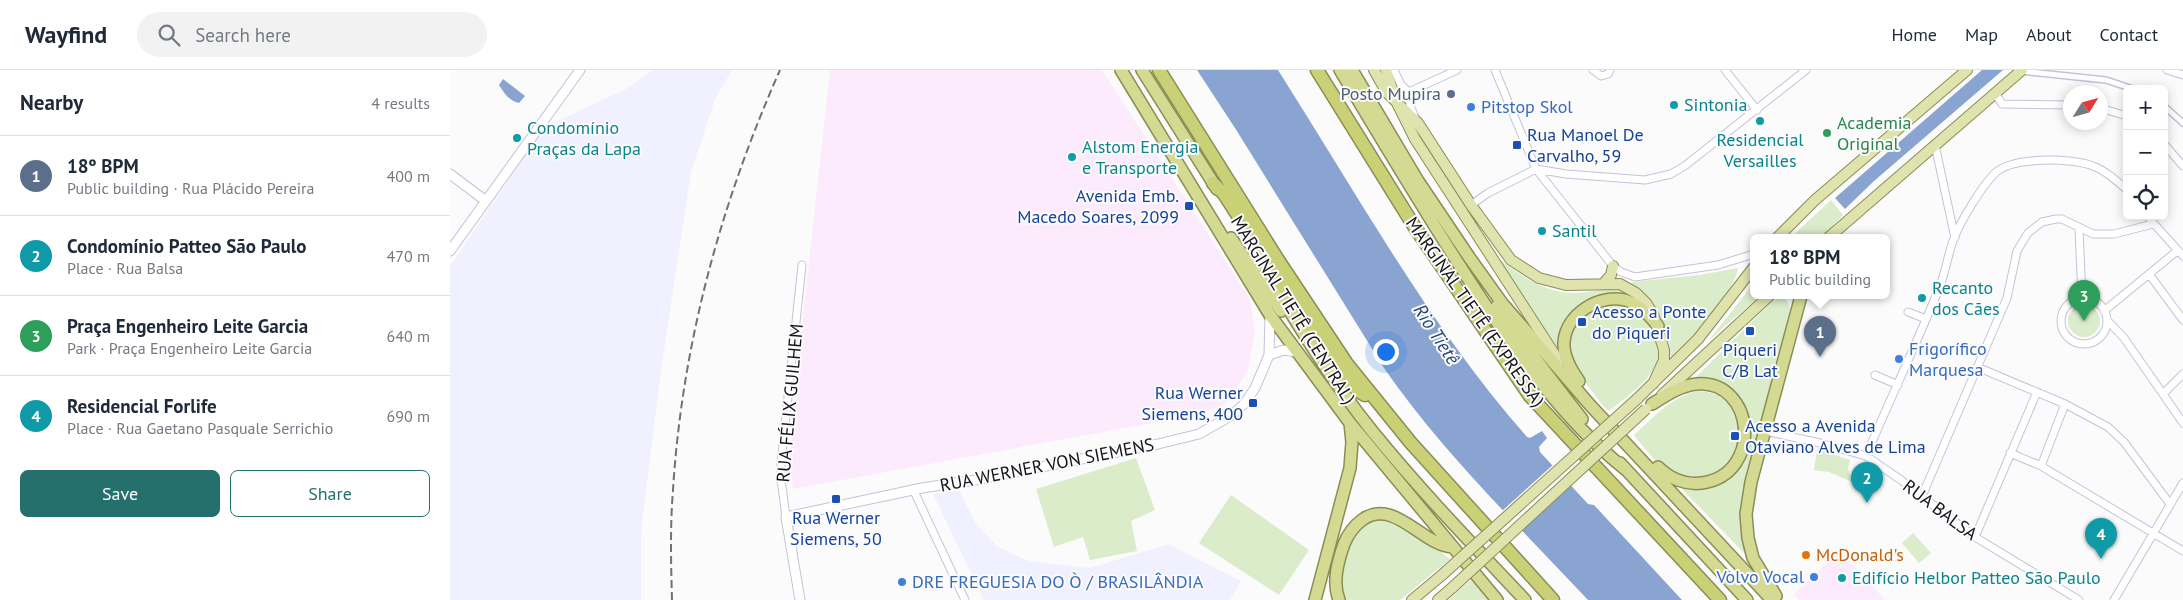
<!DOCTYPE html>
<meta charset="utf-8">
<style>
:root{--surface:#fff;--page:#f2f2f3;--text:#1f2937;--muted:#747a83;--line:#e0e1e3;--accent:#25706c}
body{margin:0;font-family:"PT Sans",sans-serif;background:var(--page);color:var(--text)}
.controls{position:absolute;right:15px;top:15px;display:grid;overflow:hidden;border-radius:8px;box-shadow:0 2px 12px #0003}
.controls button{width:45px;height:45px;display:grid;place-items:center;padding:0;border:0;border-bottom:1px solid var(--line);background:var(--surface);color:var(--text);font:25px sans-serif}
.compass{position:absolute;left:1613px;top:15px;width:45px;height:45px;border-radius:50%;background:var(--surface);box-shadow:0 2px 12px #0003;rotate:53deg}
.you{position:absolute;left:935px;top:281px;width:18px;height:18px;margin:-12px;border:4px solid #fff;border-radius:50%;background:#1a73e8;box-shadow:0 0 0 8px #1a73e833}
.badge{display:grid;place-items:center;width:32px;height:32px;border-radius:50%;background:var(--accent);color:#fff;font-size:16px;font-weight:700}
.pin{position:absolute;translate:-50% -41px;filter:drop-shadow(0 1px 2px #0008)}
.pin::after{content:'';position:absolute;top:26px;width:18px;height:15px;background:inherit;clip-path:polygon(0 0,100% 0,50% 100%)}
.popup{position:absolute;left:1300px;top:164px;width:140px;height:65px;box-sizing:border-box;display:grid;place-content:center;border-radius:8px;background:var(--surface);filter:drop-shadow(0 1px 4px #0005);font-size:16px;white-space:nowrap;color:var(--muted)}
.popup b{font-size:19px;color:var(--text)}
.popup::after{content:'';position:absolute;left:50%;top:100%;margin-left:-10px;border:10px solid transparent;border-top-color:var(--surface)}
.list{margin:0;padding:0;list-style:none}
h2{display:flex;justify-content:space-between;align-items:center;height:65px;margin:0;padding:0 20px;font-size:21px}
h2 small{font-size:16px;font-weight:400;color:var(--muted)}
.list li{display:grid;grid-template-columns:32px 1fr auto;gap:15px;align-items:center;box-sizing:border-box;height:80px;padding:0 20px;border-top:1px solid var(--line)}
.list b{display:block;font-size:19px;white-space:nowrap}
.list p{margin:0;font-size:16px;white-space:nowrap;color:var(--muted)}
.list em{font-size:16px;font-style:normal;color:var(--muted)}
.actions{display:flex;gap:10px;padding:15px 20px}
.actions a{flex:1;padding:11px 0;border:1px solid var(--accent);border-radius:8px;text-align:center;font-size:18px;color:var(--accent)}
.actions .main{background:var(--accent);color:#fff}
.icon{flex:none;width:28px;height:28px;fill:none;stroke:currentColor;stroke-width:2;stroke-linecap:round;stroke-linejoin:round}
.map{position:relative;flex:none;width:1733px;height:530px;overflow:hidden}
header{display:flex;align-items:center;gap:30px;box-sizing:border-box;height:70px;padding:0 25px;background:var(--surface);border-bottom:1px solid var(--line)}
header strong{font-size:24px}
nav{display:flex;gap:28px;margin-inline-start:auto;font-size:18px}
.search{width:350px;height:45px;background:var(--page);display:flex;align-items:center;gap:12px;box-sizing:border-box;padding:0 18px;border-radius:28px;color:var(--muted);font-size:19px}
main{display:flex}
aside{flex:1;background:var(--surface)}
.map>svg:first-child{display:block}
</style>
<header>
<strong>Wayfind</strong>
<div class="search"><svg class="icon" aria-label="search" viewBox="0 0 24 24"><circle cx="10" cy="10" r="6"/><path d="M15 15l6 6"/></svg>Search here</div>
<nav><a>Home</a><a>Map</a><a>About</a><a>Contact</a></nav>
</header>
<main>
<aside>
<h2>Nearby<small>4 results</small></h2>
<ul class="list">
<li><span class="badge" style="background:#5c6f8a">1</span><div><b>18º BPM</b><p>Public building · Rua Plácido Pereira</p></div><em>400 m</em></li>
<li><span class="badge" style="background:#0f9aa8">2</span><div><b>Condomínio Patteo São Paulo</b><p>Place · Rua Balsa</p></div><em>470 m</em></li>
<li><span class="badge" style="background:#2e9e5b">3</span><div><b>Praça Engenheiro Leite Garcia</b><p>Park · Praça Engenheiro Leite Garcia</p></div><em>640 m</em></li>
<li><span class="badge" style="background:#0f9aa8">4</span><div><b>Residencial Forlife</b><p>Place · Rua Gaetano Pasquale Serrichio</p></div><em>690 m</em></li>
</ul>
<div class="actions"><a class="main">Save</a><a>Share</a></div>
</aside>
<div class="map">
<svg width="1733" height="530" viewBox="0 0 1733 530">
<rect width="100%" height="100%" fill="#fbfbfb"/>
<path fill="#fcebfd" d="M380,0H652L800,229L805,265L797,303L774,335L746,345L343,419L340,393L348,293Z
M1390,481L1435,530H1350L1343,525Z"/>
<path fill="#f1f0fe" d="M202,0H282L265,29L241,102L211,300L191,461V530H0V196L95,57L178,18Z
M509,420L526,454L548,477L579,491L640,498L718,474L791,511L780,530H534L483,424Z"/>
<path fill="#dbeccb" d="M1381,130L1393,145L1371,168H1340Z
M1048,188C1071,206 1095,223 1125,223C1143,223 1158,216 1175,222C1167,224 1154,222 1145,226C1114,239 1123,265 1104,278L1047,189Z
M1288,198C1286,220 1239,274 1221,289L1217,261L1194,225L1181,214L1182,212L1250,205Z
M1304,213V226H1310L1259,270Z
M1332,227L1338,232L1340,239L1291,433L1292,462L1295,484L1232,419V417L1248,419L1260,416L1293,388L1299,373L1301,357L1294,337L1266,312L1245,308L1323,231Z
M1163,234C1179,236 1190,243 1199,255C1228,293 1186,319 1159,341C1152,336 1147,327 1141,320C1134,310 1126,300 1122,287C1113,260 1138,236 1163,234Z
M1618 251a16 16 0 1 1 32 0a16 16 0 1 1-32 0Z
M1249,321C1256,322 1266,323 1271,327C1309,352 1287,414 1240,407C1234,407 1227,407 1222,403C1206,394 1195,379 1184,365C1204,347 1222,326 1249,321Z
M1367,379L1400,390L1398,398L1402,412L1379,402L1364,400Z
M686,388L705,440L681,451L687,481L640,490L633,467L604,477L586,419Z
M781,425L859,480L829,525L749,473Z
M931,445L954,453L1000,489L950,530H893L890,508L900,464L911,453Z
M1463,463L1481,483L1469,493L1452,473Z
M1021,510L1037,524L1039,530H998Z"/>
<path fill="#89a4d0" d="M747,0H828C907,124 980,257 1077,367L1080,368L1092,361L1097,368L1089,377L1090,382L1138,434L1144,435L1232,530H1138C1068,455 992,382 934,298L785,58Z
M1532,0H1553L1424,111L1395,139L1385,128Z
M53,9L75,26L69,33C59,31 54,23 49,15Z"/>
<path fill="#fbfbfb" d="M1104,394L1123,414L1071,461L1052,441Z"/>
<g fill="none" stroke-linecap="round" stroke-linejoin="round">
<g stroke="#c4c2dc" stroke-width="8">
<path id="pedestrian" d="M1570,1L1656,10L1683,19
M1714,36L1733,53"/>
</g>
<g stroke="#c4c2dc" stroke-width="9">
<path id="minor" d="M944,0L951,15L959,22L960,35L965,48
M1045,0L1086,99L1163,196L1171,202L1185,207L1268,195L1304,184
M1143,0L1151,6L1158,4L1160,0
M1275,0L1307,40
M1717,0L1733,5
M959,22L1007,0
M1545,23L1552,34L1620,35
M1650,38L1677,46
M1714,74L1733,96
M1485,75L1505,168
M1021,135L1038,123L1086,99L1116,104L1195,110L1221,104L1236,95L1356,0
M1697,146L1733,186
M1629,159L1632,229
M1699,204L1733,250
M1611 251a23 23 0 1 1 46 0a23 23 0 1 1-46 0Z
M1654,241L1727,181
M1458,242L1476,249
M1657,250L1674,268L1733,353
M1527,297L1615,334L1658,357L1674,372L1720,434
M1425,305L1448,315
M1713,324L1733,304
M1315,361L1370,373L1416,386L1451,410L1525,467L1629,530
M1560,383L1591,396L1733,481
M1416,386C1440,329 1467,273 1490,216C1496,200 1498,184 1504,168C1512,149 1530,119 1544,104C1561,86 1622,88 1643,96C1656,101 1667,111 1677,120
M1591,396L1615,334
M463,419L515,530
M1472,426L1557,228L1567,181L1578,163L1592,152L1606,149H1612L1643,164H1664L1703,154
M336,447L331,409V393L352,195
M1525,467L1587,322
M1664,530L1733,413"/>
</g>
<g stroke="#c4c2dc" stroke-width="11">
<path id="tertiary" d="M0,104L36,131
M0,181L130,0
M819,285L834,280L846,282
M350,530L336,447L472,418L525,410L708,374L749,364L782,345L795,333L805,318L819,285L820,246"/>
</g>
<g stroke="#8a8e56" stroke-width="12">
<path id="primary" d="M924,0L937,23L968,53L1021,135L1061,190L1089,208L1116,215L1170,214L1186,223L1196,233L1203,244L1214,280V290L1203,314
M936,0L946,31L965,69L1105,285L1108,295
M1327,168L1365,130L1517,0
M1378,168L1572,0
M1154,213L1161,205L1163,196
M1212,325L1319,226
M1187,329L1248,269L1304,197
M962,530L992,505
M988,530L1003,517"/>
</g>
<g stroke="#8a8e56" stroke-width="14">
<path id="trunk" d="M671,0L820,245L900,353L1047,530
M692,0L767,119
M890,0C932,70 974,141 1019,210C1063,278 1111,348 1175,399
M902,0L968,111L1019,187L1052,233L1140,335L1322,530
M781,168L831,241
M803,180C840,242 877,305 922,361C970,420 1023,475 1075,530
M1047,236L1081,283L1132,349
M1129,311C1121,300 1113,286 1114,272C1116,244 1149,224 1175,230C1188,233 1200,246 1208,256
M1202,334C1215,326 1231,315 1247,314C1305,310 1314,404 1252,413C1236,415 1220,409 1208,397
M1170,393L1297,530
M1326,526L1303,488L1298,468L1296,444L1301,412L1351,226
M865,530L900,398L902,372L900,353
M889,530C882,512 888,491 894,474C898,464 904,456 912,450C944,427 972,475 1002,477"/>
</g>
<g stroke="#8a8e56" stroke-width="15">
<path id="motorway" d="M709,0L828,190L897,294L961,373L1103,530
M867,0L964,156L1080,326L1270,530
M763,113L774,124C809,178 843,233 880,285C890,298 900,318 915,325"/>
</g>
<use href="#pedestrian" stroke="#fff" stroke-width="5"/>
<use href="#minor" stroke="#fff" stroke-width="7"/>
<use href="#tertiary" stroke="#fff" stroke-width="9"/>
<use href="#primary" stroke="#dfe3ad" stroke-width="10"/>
<use href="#trunk" stroke="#d4da92" stroke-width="11"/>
<use href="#motorway" stroke="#c9d076" stroke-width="12"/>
<path stroke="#717176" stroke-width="2" stroke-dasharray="8 4" stroke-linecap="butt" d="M222,530C221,493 220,457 223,420C232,274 271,133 330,0"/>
<g stroke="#8a8e56" stroke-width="12" stroke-linecap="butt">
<path id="primary-bridge" d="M992,505L1187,329
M1003,517L1196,339"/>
</g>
<use href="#primary-bridge" stroke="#dfe3ad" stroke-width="10"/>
</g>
<circle fill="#5c6f8a" stroke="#fbfbfb" stroke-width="2" cx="1001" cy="24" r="5"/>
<g fill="#0f9aa8" stroke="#fbfbfb" stroke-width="2">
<circle cx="1224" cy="35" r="5"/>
<circle cx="1310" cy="51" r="5"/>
<circle cx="67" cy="68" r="5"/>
<circle cx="622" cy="87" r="5"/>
<circle cx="1092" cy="161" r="5"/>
<circle cx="1472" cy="228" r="5"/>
<circle cx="1392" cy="508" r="5"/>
</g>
<g fill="#3f7fe0" stroke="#fbfbfb" stroke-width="2">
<circle cx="1021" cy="37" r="5"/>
<circle cx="1449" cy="289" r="5"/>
<circle cx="1364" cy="507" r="5"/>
<circle cx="452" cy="512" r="5"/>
</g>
<circle fill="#2e9e5b" stroke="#fbfbfb" stroke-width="2" cx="1377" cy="63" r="5"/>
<g fill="#1a4fb4" stroke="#fbfbfb" stroke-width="2">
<rect x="1062" y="70" width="10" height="10" rx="2.5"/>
<rect x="734" y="131" width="10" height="10" rx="2.5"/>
<rect x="1127" y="247" width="10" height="10" rx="2.5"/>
<rect x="1295" y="256" width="10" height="10" rx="2.5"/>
<rect x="798" y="328" width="10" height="10" rx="2.5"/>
<rect x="1280" y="361" width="10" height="10" rx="2.5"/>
<rect x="381" y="424" width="10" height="10" rx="2.5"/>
</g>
<circle fill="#e8710a" stroke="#fbfbfb" stroke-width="2" cx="1356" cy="485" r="5"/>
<g text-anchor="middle" stroke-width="4" stroke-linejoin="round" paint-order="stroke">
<g font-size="18" fill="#4e5e75" stroke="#fbfbfb" text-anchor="end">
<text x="991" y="30">Posto Mupira</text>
</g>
<g font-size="18" fill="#0d838f" stroke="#fbfbfb" text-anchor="start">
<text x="1234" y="41">Sintonia</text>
<text x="77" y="64">Condomínio<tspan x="77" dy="21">Praças da Lapa</tspan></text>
<text x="1310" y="76" text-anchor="middle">Residencial<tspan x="1310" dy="21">Versailles</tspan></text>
<text x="632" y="83">Alstom Energia<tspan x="632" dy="21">e Transporte</tspan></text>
<text x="1102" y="167">Santil</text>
<text x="1482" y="224">Recanto<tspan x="1482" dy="21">dos Cães</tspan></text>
<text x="1402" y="514">Edifício Helbor Patteo São Paulo</text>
</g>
<g font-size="18" fill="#366cbe" stroke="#fbfbfb" text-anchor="start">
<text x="1031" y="43">Pitstop Skol</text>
<text x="1459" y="285">Frigorífico<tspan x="1459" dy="21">Marquesa</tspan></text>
<text x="1354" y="513" text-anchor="end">Volvo Vocal</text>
<text x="462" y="518">DRE FREGUESIA DO Ò / BRASILÂNDIA</text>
</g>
<g font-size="18" fill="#27864d" stroke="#fbfbfb" text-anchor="start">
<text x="1387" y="59">Academia<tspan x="1387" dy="21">Original</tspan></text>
</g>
<g font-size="18" fill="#164399" stroke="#fbfbfb" text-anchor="start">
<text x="1077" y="71">Rua Manoel De<tspan x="1077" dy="21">Carvalho, 59</tspan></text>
<text x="729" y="132" text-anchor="end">Avenida Emb.<tspan x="729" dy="21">Macedo Soares, 2099</tspan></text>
<text x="1142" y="248">Acesso a Ponte<tspan x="1142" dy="21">do Piqueri</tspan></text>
<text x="1300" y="286" text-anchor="middle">Piqueri<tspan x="1300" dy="21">C/B Lat</tspan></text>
<text x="793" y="329" text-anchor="end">Rua Werner<tspan x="793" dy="21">Siemens, 400</tspan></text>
<text x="1295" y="362">Acesso a Avenida<tspan x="1295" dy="21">Otaviano Alves de Lima</tspan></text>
<text x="386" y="454" text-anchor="middle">Rua Werner<tspan x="386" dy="21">Siemens, 50</tspan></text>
</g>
<g font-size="18" fill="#14131c" stroke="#fbfbfb">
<text transform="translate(843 240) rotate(58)" y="6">MARGINAL TIETÊ (CENTRAL)</text>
<text transform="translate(1025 242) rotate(55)" y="6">MARGINAL TIETÊ (EXPRESSA)</text>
<text transform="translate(340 333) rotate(-85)" y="6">RUA FÉLIX GUILHEM</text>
<text transform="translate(597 395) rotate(-11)" y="6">RUA WERNER VON SIEMENS</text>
<text transform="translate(1490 440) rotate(37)" y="6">RUA BALSA</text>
</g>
<g font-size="18" fill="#c56008" stroke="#fbfbfb" text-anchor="start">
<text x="1366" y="491">McDonald's</text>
</g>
<g font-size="19" font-style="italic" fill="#25467d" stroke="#fbfbfb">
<text transform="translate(987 264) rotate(57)" y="7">Rio Tietê</text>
</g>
</g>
</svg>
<div class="controls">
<button>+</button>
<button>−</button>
<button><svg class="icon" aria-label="locate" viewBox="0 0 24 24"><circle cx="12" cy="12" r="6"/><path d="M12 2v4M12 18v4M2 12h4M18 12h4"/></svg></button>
</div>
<svg class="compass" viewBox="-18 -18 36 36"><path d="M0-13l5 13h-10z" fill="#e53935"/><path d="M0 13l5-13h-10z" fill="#747a83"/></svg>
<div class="you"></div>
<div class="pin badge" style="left:1370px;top:287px;background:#5c6f8a">1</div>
<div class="popup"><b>18º BPM</b>Public building</div>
<div class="pin badge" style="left:1417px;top:433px;background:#0f9aa8">2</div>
<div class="pin badge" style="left:1634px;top:251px;background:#2e9e5b">3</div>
<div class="pin badge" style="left:1651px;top:489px;background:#0f9aa8">4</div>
</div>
</main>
